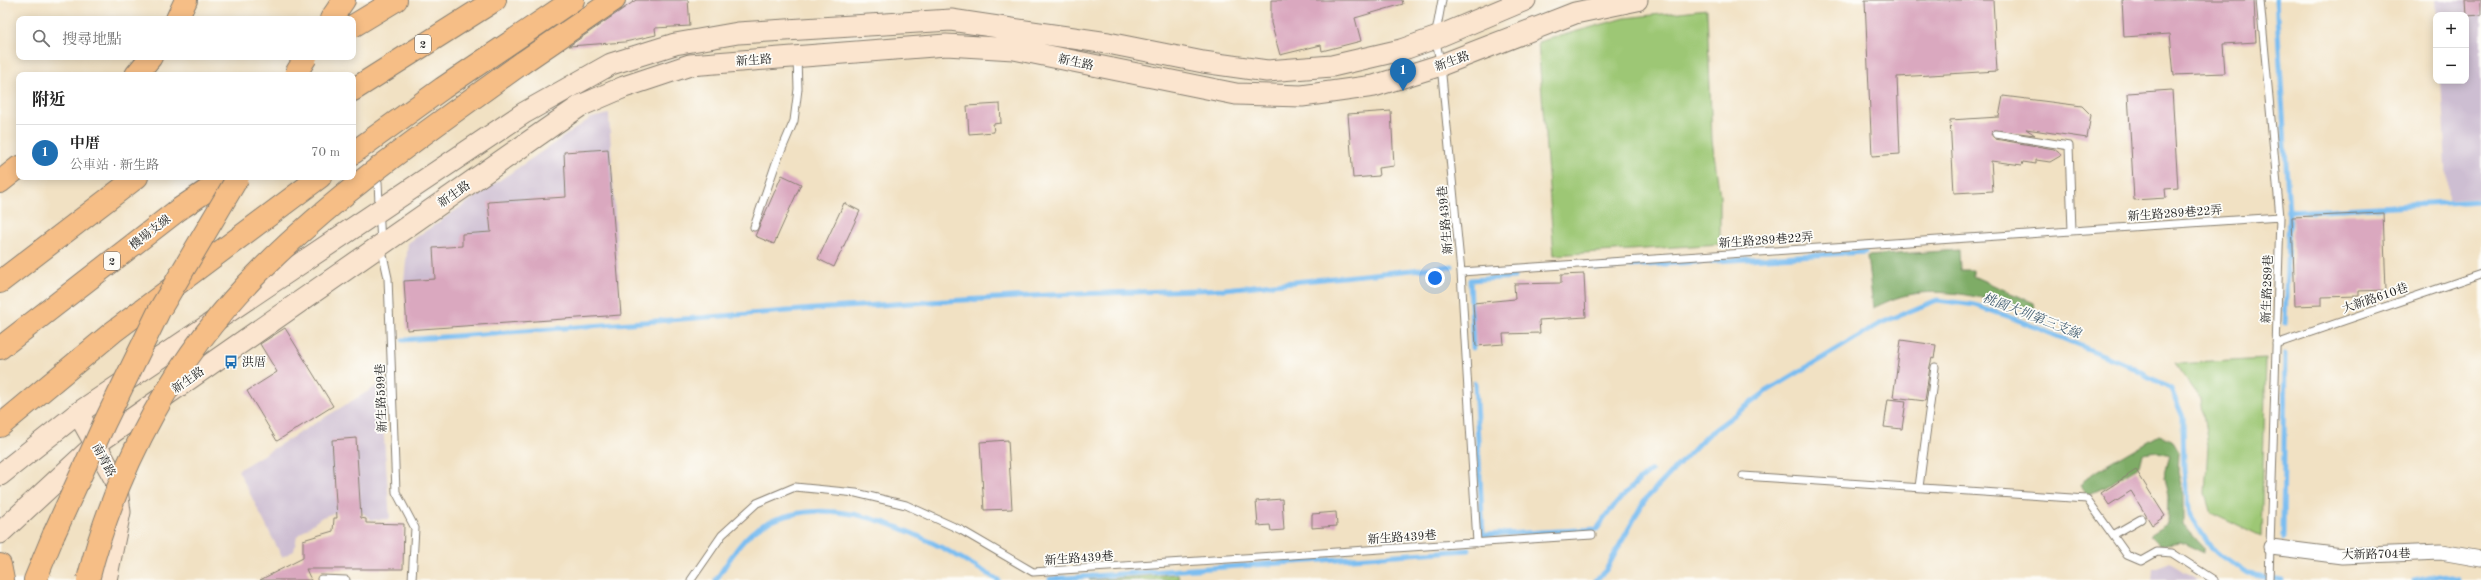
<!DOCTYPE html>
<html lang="zh-TW">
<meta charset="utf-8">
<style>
:root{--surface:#fff;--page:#f2f2f2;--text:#222;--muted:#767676;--line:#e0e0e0;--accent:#1f6fb2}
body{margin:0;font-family:"Old Standard TT","Noto Serif TC",serif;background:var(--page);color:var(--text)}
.controls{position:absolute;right:12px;top:12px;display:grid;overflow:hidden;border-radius:8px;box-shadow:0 2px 10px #0003}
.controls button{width:36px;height:36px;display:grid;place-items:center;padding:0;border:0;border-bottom:1px solid var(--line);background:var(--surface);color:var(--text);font:20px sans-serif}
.you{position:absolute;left:1435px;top:278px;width:14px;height:14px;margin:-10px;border:3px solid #fff;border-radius:50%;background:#1a73e8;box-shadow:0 0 0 6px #1a73e833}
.badge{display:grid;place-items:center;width:26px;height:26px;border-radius:50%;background:var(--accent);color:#fff;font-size:13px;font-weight:700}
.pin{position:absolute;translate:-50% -33px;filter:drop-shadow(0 1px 2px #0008)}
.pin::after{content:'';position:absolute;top:21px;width:14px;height:12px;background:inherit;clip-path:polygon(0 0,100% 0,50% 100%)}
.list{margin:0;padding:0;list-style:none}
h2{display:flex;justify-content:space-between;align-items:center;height:52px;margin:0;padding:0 16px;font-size:17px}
h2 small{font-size:13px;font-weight:400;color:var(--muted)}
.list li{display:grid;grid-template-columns:26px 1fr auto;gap:12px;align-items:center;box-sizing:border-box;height:56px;padding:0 16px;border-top:1px solid var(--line)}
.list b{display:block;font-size:15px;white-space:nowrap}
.list p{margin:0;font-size:13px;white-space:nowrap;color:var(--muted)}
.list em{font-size:13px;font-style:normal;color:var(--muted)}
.icon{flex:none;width:22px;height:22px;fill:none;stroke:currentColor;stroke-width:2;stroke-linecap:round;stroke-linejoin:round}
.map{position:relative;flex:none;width:2481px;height:580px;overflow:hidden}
.search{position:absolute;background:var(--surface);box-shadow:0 2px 10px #0003;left:16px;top:16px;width:340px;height:44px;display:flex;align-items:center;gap:10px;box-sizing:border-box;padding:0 14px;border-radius:8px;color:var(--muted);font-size:15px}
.panel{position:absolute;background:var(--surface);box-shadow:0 2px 10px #0003;left:16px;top:72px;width:340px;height:108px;border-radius:8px}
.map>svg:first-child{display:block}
</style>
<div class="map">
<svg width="2481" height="580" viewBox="0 0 2481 580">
<rect width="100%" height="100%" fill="#fdfcf7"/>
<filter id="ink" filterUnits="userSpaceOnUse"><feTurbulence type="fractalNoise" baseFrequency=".025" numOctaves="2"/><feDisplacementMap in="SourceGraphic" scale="8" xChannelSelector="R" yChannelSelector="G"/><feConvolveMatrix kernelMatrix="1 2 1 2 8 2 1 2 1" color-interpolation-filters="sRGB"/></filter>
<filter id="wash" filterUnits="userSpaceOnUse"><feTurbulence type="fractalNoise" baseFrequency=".012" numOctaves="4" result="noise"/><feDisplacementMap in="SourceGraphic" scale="16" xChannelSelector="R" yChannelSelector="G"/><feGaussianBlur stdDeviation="0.9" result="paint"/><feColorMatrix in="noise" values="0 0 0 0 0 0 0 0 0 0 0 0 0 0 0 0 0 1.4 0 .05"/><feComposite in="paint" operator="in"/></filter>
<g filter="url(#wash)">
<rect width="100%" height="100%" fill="#f1e1c3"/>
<path fill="#cdbed2" d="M2436,0H2481V198L2448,200L2441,81H2466V15H2437Z
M609,114L621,315L407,330L404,281L408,243L591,118Z
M380,384L390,519L372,520L360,511L337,512L322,517L297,536L294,551L282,557L238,470Z
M2170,562L2197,580H2152L2153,568Z"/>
<path fill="#9dc774" stroke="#5c7248" d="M1707,9L1712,140L1720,196V244L1554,255L1538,42L1625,18Z
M2266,359L2261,537L2211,513L2205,493L2208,446L2201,400L2175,364Z
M1178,574L1179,580H1089Z"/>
<path fill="#7eac66" stroke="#4d6441" d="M1959,250L1960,270H1973V276L2034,303L2035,309C1993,302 1951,286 1908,295C1896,297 1884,303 1873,308L1867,256Z
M2159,435L2172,440L2179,452L2178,472L2183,496V524L2204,548V553L2181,542L2159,545L2149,535L2167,524L2168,496L2164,478L2170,455L2159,452L2142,454L2139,466L2105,487L2088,495L2080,486L2087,477Z"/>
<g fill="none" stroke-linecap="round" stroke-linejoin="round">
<path stroke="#7bbef1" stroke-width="5" d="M2276,0L2289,212L2481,201
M1595,268L1865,252
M2285,324L2289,212
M403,340L828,308L1048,295L1225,289L1452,266
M1473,348L1470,280L1515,277
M1475,383L1483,535L1597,529C1612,506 1629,487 1651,471
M2283,538L2285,354
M1050,579L1469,550
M716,580C728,562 743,535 763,525C840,485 932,540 998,580
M1596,580L1606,570L1644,501L1706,436L1767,391L1881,323L1937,300L1975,305L2020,321L2125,364L2171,389L2183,417L2184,470L2190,515L2212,549L2248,574L2282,580
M2414,580L2439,575L2459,580"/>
</g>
<g id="blocks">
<path fill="#daa8bf" d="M636,0H688L690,26L655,28L656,35L625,42L569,46Z
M1271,0H1402L1403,4L1355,18L1361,41L1322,51L1321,45L1280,55L1271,23Z
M1865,0H1993L1997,71L1897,77L1900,154L1872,156Z
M2122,0H2254L2256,42L2223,44L2225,73L2174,75L2170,34L2124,37Z
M2466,0H2481V15L2467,16Z
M2172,90L2178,188L2165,189L2166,198L2134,200L2128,93Z
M2003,96L2082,106L2091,115L2087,138L2026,129L2035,135L1994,130L1991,134L1995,139L2054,149L2062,155L2050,162L2036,160V164L2023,162L2022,165L1991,161L1993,191L1954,193L1950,120L1999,117Z
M1000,104L1001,123L993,124L994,132L969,134L967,106Z
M1391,111L1394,166L1378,168L1379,176L1353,178L1348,114Z
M608,149L621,315L407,330L404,281L435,279L433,248L462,246V234L491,232L488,202L566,197L564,152Z
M782,175L801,184L774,244L755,236Z
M844,203L860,211L834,267L818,259Z
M2383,213L2386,290L2359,291V296L2322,297V305L2295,306L2292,217Z
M1584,274L1586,317L1539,320L1540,333L1503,334L1504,344L1476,346L1473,303L1515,299L1514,284L1561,283V275Z
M285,328L333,406L277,441L247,391L277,372L260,344Z
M1901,340L1936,345L1934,359L1932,358L1930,366L1925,401L1893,397Z
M1888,399L1906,401L1902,429L1884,427Z
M356,438L361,518L366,519V523L404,524L403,569H306L311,580H260L303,558V540L333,531L334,518H337L332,440Z
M1008,440L1012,509L984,510L980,442Z
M2136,470L2165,516L2152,525L2131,491L2109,505L2101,493Z
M1282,499L1284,530L1271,531L1270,525L1258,526L1256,501Z
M1336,512L1337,526L1312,528V514Z"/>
</g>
</g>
<g filter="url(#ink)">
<use href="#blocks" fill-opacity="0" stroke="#867e70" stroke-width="1"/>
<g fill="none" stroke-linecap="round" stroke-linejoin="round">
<g stroke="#867e70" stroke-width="9">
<path id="service" d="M1442,0L1435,38L1441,65L1461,272L1477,543
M2260,0L2280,217L2269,580
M1996,134L2069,146L2072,231
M378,182L381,246L388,278L396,492L415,528L412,580
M754,227L776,163L794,121L798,89L797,58
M1461,272L2280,217
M2276,344L2481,274
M1743,476L2087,499L2127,555L2141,561L2157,552L2172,553L2214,580
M1919,487L1935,367
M2113,535L2141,519
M321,579L346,580
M691,580L722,535L757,503L795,487L856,493L906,505L961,530L1033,572L1592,535"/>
</g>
<g stroke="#867e70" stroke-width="17">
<path id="minor" d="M2271,547L2342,556L2441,552L2481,559"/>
</g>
<g stroke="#867e70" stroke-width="23">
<path id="secondary" d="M78,413L116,481L120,512L106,580
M0,475L78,413L524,113L611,64L675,44L738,33L951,20L1108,43L1203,62L1267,71L1332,66L1401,50L1435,38L1525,0
M0,533L96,444L580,106L624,87L690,65L946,45L1014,49L1236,94L1302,96L1374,86L1441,65L1575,13L1637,0"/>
</g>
<g stroke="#867e70" stroke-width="24">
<path id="primary" d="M0,565L3,580"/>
</g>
<g stroke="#867e70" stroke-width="24">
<path id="motorway" d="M177,19L186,0
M331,19L344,0
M353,26L396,0
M522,63L614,0
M136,75L151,57
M353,90L495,0
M353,153L443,88L573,0
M0,182L19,167
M0,282L137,177
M0,348L178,210L227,177
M0,426L113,332L320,177
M35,580L54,534"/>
</g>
<use href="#service" stroke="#fff" stroke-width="7"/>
<use href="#minor" stroke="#fff" stroke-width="15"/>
<use href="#secondary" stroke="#fbe5cf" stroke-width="21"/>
<use href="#primary" stroke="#f6be86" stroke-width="22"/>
<use href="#motorway" stroke="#f6be86" stroke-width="22"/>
<g stroke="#867e70" stroke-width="24" stroke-linecap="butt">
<path id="motorway-bridge" d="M295,75L306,57
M54,534L104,424L159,311L238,177
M88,580C117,464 177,353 263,268C341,190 433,127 522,63"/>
</g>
<use href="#motorway-bridge" stroke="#f6be86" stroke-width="22"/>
</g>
</g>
<defs>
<g id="bus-bare" transform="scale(1.08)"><path d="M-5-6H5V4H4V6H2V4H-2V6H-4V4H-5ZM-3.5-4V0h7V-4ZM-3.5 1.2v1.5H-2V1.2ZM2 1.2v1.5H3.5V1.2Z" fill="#1f6fb2" stroke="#fdfcf7" stroke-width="2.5" paint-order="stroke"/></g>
</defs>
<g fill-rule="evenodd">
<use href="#bus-bare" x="231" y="362"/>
</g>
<g text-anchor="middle" stroke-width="3.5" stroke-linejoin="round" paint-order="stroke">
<g fill="#fdfcf7" stroke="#605f5e" stroke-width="1">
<rect x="415" y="35" width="16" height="18" rx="3"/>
<rect x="104" y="252" width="16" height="18" rx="3"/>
</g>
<g font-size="11" font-weight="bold" fill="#1c1c1c">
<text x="423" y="48">2</text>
<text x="112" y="265">2</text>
</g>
<g font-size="12" fill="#1c1c1c" stroke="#fdfcf7">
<text transform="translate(754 60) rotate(-4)" y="4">新生路</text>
<text transform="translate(1452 61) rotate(-20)" y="4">新生路</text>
<text transform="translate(1076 62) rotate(12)" y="4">新生路</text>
<text transform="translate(454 194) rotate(-35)" y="4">新生路</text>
<text transform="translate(2175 213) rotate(-4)" y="4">新生路289巷22弄</text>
<text transform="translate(1445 220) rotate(-95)" y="4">新生路439巷</text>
<text transform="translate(150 232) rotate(-38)" y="4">機場支線</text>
<text transform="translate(1766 240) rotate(-4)" y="4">新生路289巷22弄</text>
<text transform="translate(2267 289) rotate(-88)" y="4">新生路289巷</text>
<text transform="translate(2375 298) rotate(-19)" y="4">大新路610巷</text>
<text transform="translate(188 380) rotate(-35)" y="4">新生路</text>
<text transform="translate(381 398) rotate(-92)" y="4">新生路599巷</text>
<text transform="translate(104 460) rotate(62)" y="4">南青路</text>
<text transform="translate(1402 537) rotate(-4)" y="4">新生路439巷</text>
<text transform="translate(2376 554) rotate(-1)" y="4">大新路704巷</text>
<text transform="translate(1079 558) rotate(-4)" y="4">新生路439巷</text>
</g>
<g font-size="12" fill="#1c1c1c" stroke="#fdfcf7" text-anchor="start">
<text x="242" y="366">洪厝</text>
</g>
<g font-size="13" font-style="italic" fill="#425d71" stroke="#fdfcf7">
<text transform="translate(2032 315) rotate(21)" y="5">桃園大圳第三支線</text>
</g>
</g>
</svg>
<div class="controls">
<button>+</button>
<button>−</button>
</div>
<div class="you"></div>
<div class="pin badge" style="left:1403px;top:91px">1</div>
<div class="search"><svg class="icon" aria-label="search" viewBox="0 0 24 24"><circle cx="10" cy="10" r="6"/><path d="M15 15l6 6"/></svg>搜尋地點</div>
<section class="panel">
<h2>附近<small></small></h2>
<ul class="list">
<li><span class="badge">1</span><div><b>中厝</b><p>公車站 · 新生路</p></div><em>70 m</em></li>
</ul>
</section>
</div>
